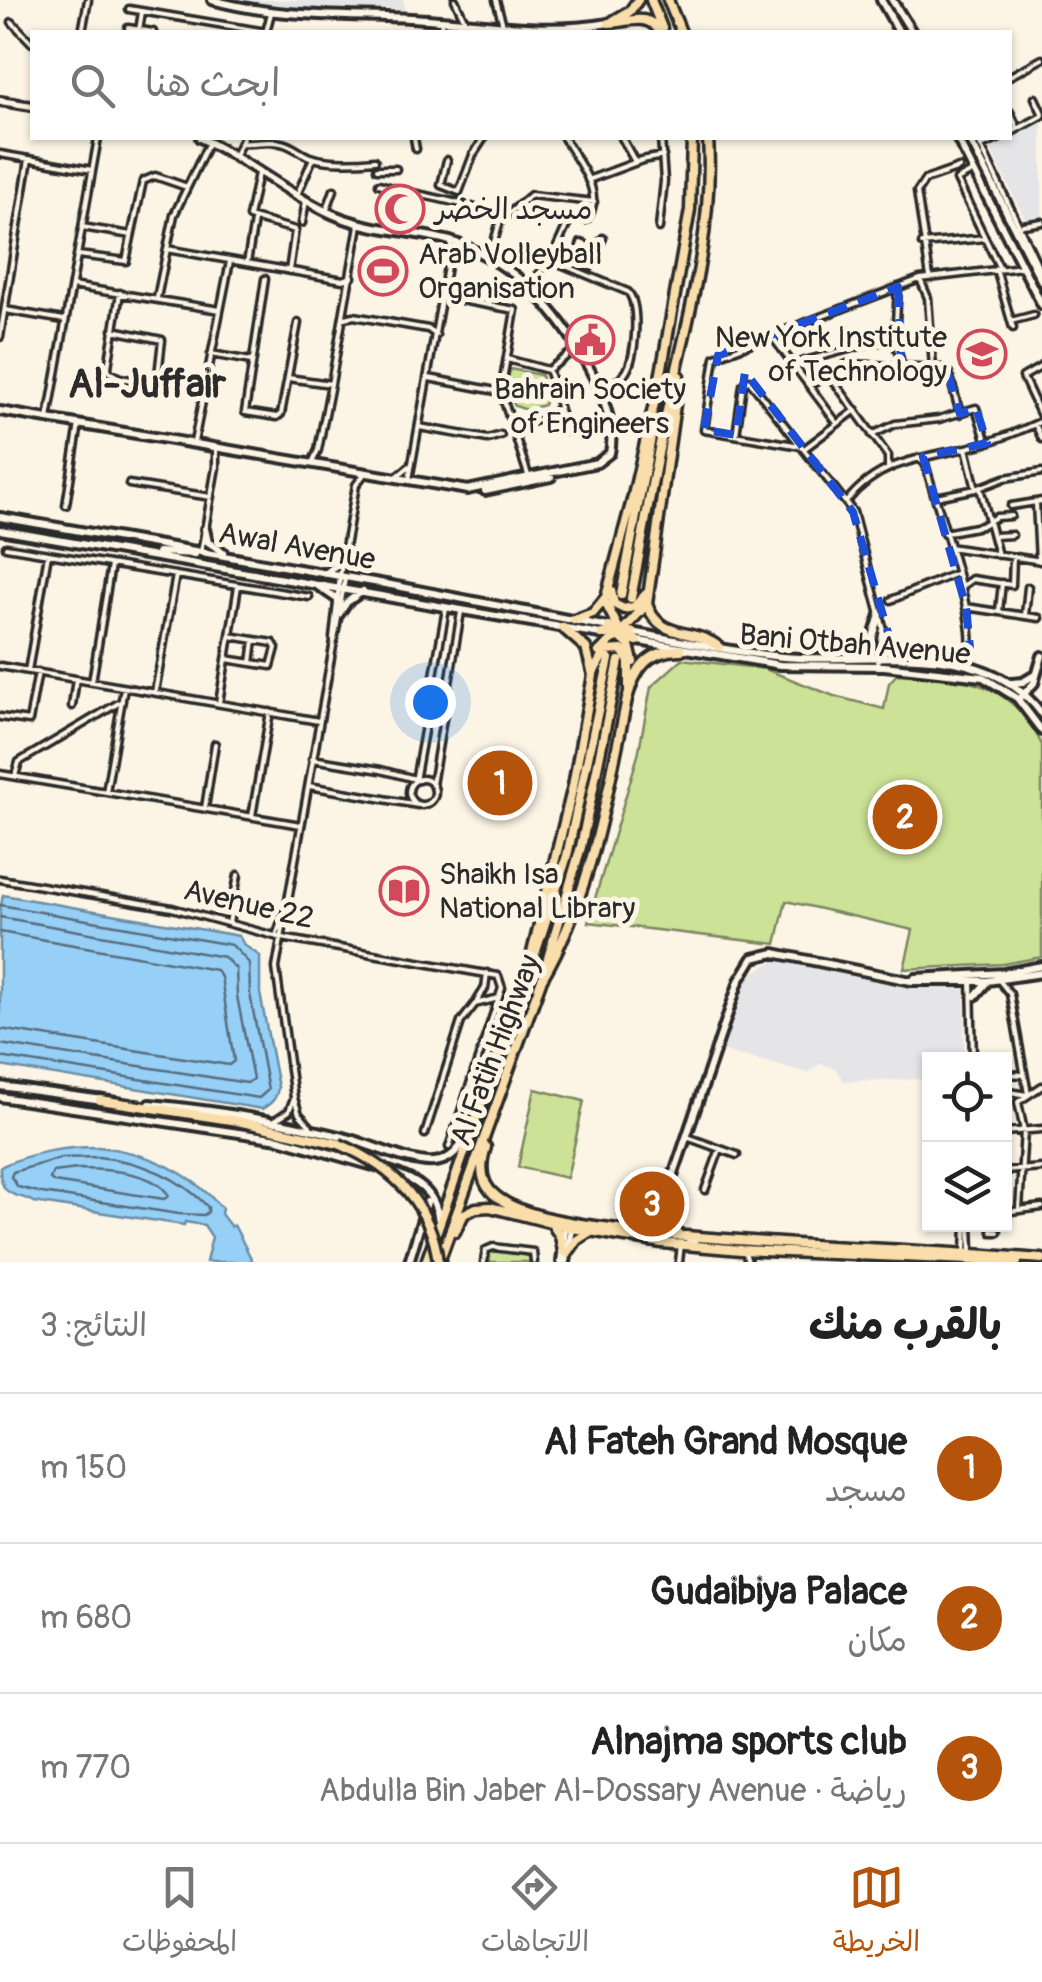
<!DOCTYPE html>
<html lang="ar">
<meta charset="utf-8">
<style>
:root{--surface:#fff;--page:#f2f2f2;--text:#222;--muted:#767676;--line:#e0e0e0;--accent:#b45309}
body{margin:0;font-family:Pangolin,"Playpen Sans Arabic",sans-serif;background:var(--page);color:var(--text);direction:rtl}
.controls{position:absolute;right:30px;bottom:30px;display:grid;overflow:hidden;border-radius:0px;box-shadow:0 2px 8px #0004}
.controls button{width:90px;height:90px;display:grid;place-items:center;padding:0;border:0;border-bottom:2px solid var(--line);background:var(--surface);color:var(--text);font:50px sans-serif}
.you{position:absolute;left:430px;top:702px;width:35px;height:35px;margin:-25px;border:8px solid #fff;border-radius:50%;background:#1a73e8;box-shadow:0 0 0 15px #1a73e833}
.badge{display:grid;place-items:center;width:65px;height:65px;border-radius:50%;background:var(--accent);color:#fff;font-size:32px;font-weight:700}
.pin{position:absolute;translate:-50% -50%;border:5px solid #fff;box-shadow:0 2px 10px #0006}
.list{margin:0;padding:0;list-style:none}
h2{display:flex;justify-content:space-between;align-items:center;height:130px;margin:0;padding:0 40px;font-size:42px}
h2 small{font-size:32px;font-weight:400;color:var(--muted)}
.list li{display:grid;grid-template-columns:65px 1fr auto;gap:30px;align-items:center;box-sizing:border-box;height:150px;padding:0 40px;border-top:2px solid var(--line)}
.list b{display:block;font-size:38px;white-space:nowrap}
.list p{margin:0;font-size:32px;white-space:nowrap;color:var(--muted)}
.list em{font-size:32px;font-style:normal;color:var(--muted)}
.icon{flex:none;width:55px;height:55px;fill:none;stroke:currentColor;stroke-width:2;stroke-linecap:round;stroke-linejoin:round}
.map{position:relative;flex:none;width:1042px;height:1262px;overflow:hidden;direction:ltr}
.search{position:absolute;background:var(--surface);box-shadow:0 2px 8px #0004;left:30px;right:30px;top:30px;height:110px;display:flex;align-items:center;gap:25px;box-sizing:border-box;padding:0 35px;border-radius:0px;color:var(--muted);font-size:38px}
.sheet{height:580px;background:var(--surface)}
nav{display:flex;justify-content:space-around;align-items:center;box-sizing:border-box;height:140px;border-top:2px solid var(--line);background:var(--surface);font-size:28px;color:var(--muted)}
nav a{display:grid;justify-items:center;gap:5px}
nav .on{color:var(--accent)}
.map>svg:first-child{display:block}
</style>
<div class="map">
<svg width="1042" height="1262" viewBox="0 0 1042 1262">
<rect width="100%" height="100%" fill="#fcf5e5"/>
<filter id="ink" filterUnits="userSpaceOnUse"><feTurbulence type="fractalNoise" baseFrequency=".01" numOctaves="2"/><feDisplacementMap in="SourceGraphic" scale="20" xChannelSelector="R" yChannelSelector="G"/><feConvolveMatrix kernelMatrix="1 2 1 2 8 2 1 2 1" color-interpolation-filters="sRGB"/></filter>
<g filter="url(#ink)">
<path fill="#e5e4e7" d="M226,0H404L405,9H280Z
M1042,121V217L1031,223L1026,221L989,146Z
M780,958L885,982L965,984L964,1059L930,1060L929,1079L844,1081L836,1069L820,1063L809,1073L719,1050L746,976Z"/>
<path fill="#cce297" stroke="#7c8661" stroke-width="2.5" d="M510,369L541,375L547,397L544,405L527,410L515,406L506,389Z
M682,659L765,669L834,696L884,709L889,683L897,674C963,678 1010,678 1042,745V957L1003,964L904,969L913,930L786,901L776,944L588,922L638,755L651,687Z
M535,1089L584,1101L567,1178L518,1167Z
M490,1250L532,1253L531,1262H489Z"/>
<path fill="#97d0f7" stroke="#6c8ea5" stroke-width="2.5" d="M3,895L239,936L244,945L260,956V993L278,1087C277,1098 272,1103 262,1109L0,1066V911Z
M99,1147C148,1152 189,1171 222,1208L221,1214L231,1227L234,1225L253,1262H206L212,1237L204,1225L185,1222L184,1225L34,1202C16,1192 0,1200 0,1167C32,1152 63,1147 99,1147Z"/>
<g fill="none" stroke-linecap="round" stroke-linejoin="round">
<path stroke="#566d7d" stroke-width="2.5" d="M0,905L232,945L249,963L250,994L268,1090L259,1098L0,1057
M0,917L224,957L236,969L237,996L253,1079L247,1083L0,1044
M0,932L216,970L221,977L234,1061L229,1065L0,1029
M98,1157C140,1161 178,1176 208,1207V1212L204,1215L179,1214L42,1193L18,1187L11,1177L13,1172L61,1158Z
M78,1169C105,1169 155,1171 169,1196L164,1199L54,1182L50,1179L53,1172Z"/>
<path stroke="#d2cdc0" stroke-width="8" stroke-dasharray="8 4" stroke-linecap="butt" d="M626,627L631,598
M610,655L621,595"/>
<g stroke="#2b2b2b" stroke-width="11">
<path id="street" d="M455,0L466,23
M496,0L505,32
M129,9L266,32
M12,22L32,43
M128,28L153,32
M139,30L142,12
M82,32L88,0
M266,32L271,13
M440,32L442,21
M1010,76L1042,59
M1035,98L1042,113
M1010,112L1018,129
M1010,133L1042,116
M414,138L416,149
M622,138L635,162
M977,138L1042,274
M242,143C257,144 266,140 281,143C292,145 300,153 310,157C327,163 357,162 375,160
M982,146L1000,138
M0,154L92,170
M235,156L243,138
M447,160L441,185L459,192L473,155L484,138
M377,169H396
M974,171L957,180L1000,269
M258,173L249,217L295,230L289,271
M588,180L642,160L663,156
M379,184C419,197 463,200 502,218
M297,195L313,158
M327,209L334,190
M302,223L306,201
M1023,225L1042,222
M82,227L131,235
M659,228L664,181L661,138
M922,244L985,238
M167,249L343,280L352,277
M78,255L126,261L143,181L155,176L187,187
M490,256L500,221L531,195L594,202
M529,257L547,265
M551,260L628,292C640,305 636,356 626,372C621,381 609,387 600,391
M247,263L254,221
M575,263L590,267L603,238
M574,265L581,243L597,249
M996,269L1013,328
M930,277L917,192L925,180L959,168
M265,279L245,412L277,417L281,414L298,323
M920,279L928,298L933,368
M72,286L220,310
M527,286L551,260L570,218L574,216L586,220C607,194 577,162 564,138
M898,287L895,340L902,367
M120,293L108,367L109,372L120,378L204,392
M444,297L515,310L501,392L529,478
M157,298L174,215L209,142
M5,310L64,320
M344,318L354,316L428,329L436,335
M1011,321L1034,315
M113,330L162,340L157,384
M771,335L837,423
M0,337L29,159
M211,354L251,361
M507,359L548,370C557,391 558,411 567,431
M1042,366L1023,377L1042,418
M797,368L801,362L875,342L932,340
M548,370L576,349
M832,371L833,380L888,456V468
M288,378L331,384
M429,378L501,392
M808,383H815L847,364L941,368L949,373L960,414
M597,386L616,381
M48,419L98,138
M1035,424L1042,439
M419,427L488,439L501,435
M512,429L552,414L557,409
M736,435L743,385L749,380L853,512L885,634V655
M872,435L895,424L939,419L976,408L987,443
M194,442L230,261
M801,446L704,430L715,357L920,279L1022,267
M966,448L976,489
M804,449L856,410
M918,458L925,463C934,499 979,623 969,652C967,658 963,659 958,663
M312,463L318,450L331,384L359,225
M396,477L411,465
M409,480L451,244
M129,484L211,497
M980,488L998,555
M936,497L976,489L1005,478L1042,472
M847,501C879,461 922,458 967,448C993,442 1018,432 1042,421
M1036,503L1039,561
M66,505L79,424
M1011,506L1042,501
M944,533L981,526L996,517L1011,516
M994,536L1012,535
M6,547L309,597
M949,547L1042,561
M201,552L216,467V448
M961,587L972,579L1012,585L1013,557
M891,600L957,573
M966,607L1039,618
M999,611L1002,583
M1025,615L1028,587
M333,638L340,576L356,485L365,473
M226,659L271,666L276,648L273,643L230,636
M251,663L254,640
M0,666L319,721
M877,666L883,628
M28,671L48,554
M92,682L111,565
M155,692L176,575
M219,703L238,586
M72,706L76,679
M0,717L29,721L38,672
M312,759L381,770L419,780
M0,774L301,825
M15,776L19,762L122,701
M409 792a13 13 0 1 1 26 0a13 13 0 1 1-26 0Z
M415,781L446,609
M432,785L461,612
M309,786L418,805
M106,792L124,688
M205,808L215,744
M252,816L270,712
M0,879L172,908L282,938L498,976L502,988L449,1147
M229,923L238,875
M276,936L284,913
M971,980L973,1060
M999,980L1010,994L1028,1094
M477,1001L485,988L487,973
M1004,1074L1024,1075
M1004,1091L1027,1095
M275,1120L289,1111L294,1098
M310,1126L299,1114L294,1098L276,968L345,579
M1004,1132L1042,1129
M425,1134L461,1022L475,1004L499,998
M687,1137L737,1155
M1004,1171L1042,1168
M705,1190L720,1149
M1019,1209L1024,1131L1018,1102L1042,1086
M1004,1212L1042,1207
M970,1224L971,1251
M991,1224L992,1232H998
M745,1252L748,1262
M965,1254L966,1224
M484,1262L486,1250L493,1247L533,1252L534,1262
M679,1262L681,1244L696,1240"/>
</g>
<g stroke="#2b2b2b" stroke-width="14">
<path id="secondary" d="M212,0C276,18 344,15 410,18C478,21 542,35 609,23
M881,0L899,32
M892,0L912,32
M0,101L32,106
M200,138C246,159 285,193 332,214C370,231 411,230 450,241C513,260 558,310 588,366C601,390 616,426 610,453L597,463L467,490
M957,138L1042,305
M969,138L1042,282
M0,411L468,490
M485,491L551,477
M0,517L391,585L614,628
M205,529L208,542L223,552
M0,530L606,635
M158,552L195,554
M325,574L335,566L344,553
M318,586L337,599
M339,614L347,602L363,591
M631,632C681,641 732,652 783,657C870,665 982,633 1042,714
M885,637L893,650L904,658
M633,640L780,665L884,666L983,677L1017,698L1042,731
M857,656L870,646L880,615
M1012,683L1023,682L1033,676
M1022,696L1034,683L1042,656
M915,978L1004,973L1042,966
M975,996L987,982
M0,1086L103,1100
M0,1097L279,1139L377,1167
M150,1104C216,1110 279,1121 343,1137C368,1143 410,1164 434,1162C451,1161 460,1148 468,1134
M389,1171C416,1180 435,1190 439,1221
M658,1236L665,1200L739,981L753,958L774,953L911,981H987L1042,973
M662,1243L669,1195
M409,1262L427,1202
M561,1262L566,1222
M566,1262L573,1224"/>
</g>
<g stroke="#2b2b2b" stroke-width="15">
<path id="primary" d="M651,0L662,28
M668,0L681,32
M613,21L630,11L638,0
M609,23C629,22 648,12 660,32
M679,376L647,604C659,641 695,627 719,647
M611,591L614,604L624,609L634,607L646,594
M621,595L652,432
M631,598C644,533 654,466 669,402C689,317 714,226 708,138
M604,600L620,631L637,641
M574,620L593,613L606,597L632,500L661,373L690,210L692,138
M609,627L629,645L633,662
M602,634L624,629L647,604
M599,652L612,639L632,632
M594,671L605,651L622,650L629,662V692
M533,960L567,856L609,659
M546,965L581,847L619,661
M100,1100L237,1121L339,1144
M486,1147C480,1165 480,1184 496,1196C526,1221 605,1227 644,1232C776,1246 909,1248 1042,1259
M666,1214L680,1236
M554,1227L560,1236L563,1251
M640,1231L650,1227L662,1211
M455,1232L464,1214L476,1208L490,1207L572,1228L662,1243L741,1250L1017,1262
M567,1254L577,1240L588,1233
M426,1262L527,973L573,786L593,675L586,648L562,627
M439,1262L542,979C592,894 607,794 627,699C635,669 648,650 681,650"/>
</g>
<use href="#street" stroke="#fcf5e5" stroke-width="4"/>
<use href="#secondary" stroke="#fcf5e5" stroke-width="6"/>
<use href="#primary" stroke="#f9deab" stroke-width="8"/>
<g stroke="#2b2b2b" stroke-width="15" stroke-linecap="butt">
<path id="primary-bridge" d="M339,1144C391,1166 431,1203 438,1262"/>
</g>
<use href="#primary-bridge" stroke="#f9deab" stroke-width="8"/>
</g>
</g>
<path fill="none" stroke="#1d4ed8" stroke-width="8" stroke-dasharray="20 12" stroke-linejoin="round" d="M898,287L901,367L947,371L960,414L976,408L987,443L923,457L966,607L970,648L962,660L905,658L893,650L853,512L745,372L736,435L704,430L718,355Z"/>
<defs>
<g id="mosque-ring" transform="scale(2.5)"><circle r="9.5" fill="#fcf5e5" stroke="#d1495b" stroke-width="1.5"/><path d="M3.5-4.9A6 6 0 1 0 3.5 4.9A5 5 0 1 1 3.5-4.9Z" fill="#d1495b"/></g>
<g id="stadium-ring" transform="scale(2.5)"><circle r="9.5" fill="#fcf5e5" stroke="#d1495b" stroke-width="1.5"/><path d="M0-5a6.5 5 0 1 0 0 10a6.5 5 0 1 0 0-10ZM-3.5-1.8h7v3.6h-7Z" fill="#d1495b"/></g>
<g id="civic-ring" transform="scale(2.5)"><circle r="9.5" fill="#fcf5e5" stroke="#d1495b" stroke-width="1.5"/><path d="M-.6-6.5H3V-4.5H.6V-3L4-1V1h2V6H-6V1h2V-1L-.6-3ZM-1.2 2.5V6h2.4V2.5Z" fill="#d1495b"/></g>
<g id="university-ring" transform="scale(2.5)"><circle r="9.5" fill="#fcf5e5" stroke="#d1495b" stroke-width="1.5"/><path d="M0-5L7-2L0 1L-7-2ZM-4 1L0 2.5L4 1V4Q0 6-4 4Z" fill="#d1495b"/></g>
<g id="library-ring" transform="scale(2.5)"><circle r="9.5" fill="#fcf5e5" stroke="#d1495b" stroke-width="1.5"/><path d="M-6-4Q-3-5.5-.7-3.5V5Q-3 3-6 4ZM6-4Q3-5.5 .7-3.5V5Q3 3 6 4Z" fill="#d1495b"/></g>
</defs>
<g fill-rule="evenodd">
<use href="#mosque-ring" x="400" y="209"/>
<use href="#stadium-ring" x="383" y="271"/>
<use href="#civic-ring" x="590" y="340"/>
<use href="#university-ring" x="982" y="354"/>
<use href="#library-ring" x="404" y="891"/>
</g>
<g text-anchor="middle" stroke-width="10" stroke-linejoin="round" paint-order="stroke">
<g font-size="30" fill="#2b2b2b" stroke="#fcf5e5" text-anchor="start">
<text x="435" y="219">مسجد الخضر</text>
<text x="418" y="264">Arab Volleyball<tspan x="418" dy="34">Organisation</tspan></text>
<text x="947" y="347" text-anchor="end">New York Institute<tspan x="947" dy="34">of Technology</tspan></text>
<text x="590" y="399" text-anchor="middle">Bahrain Society<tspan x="590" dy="34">of Engineers</tspan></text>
<text x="439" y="884">Shaikh Isa<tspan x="439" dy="34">National Library</tspan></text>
</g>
<g font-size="30" fill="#2b2b2b" stroke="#fcf5e5">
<text transform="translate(297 546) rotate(10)" y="10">Awal Avenue</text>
<text transform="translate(855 644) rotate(5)" y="10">Bani Otbah Avenue</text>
<text transform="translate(249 904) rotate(13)" y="10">Avenue 22</text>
<text transform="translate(495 1050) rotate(-69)" y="10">Al Fatih Highway</text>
</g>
<g font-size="40" font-weight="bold" fill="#2b2b2b" stroke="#fcf5e5">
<text x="147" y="397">Al-Juffair</text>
</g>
</g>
</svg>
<div class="controls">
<button><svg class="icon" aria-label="locate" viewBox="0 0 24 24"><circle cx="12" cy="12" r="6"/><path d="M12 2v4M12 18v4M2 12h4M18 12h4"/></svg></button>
<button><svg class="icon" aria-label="layers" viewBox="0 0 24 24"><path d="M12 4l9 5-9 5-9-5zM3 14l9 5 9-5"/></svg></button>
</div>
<div class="you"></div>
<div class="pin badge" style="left:500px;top:783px">1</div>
<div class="pin badge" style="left:905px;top:817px">2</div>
<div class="pin badge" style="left:652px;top:1204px">3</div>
<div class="search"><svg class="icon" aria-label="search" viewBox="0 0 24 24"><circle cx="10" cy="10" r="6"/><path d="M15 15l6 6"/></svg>ابحث هنا</div>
</div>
<section class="sheet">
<h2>بالقرب منك<small>النتائج: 3</small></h2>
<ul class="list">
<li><span class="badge">1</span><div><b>Al Fateh Grand Mosque</b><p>مسجد</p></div><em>150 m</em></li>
<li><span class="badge">2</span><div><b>Gudaibiya Palace</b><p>مكان</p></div><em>680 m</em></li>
<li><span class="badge">3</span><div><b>Alnajma sports club</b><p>رياضة · Abdulla Bin Jaber Al-Dossary Avenue</p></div><em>770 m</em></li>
</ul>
</section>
<nav>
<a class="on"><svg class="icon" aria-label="map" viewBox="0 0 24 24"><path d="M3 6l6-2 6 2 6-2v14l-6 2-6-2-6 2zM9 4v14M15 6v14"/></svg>الخريطة</a>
<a><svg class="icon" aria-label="directions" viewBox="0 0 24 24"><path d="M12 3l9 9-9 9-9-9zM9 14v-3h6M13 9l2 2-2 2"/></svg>الاتجاهات</a>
<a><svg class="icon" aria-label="saved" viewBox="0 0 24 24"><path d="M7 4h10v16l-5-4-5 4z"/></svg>المحفوظات</a>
</nav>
